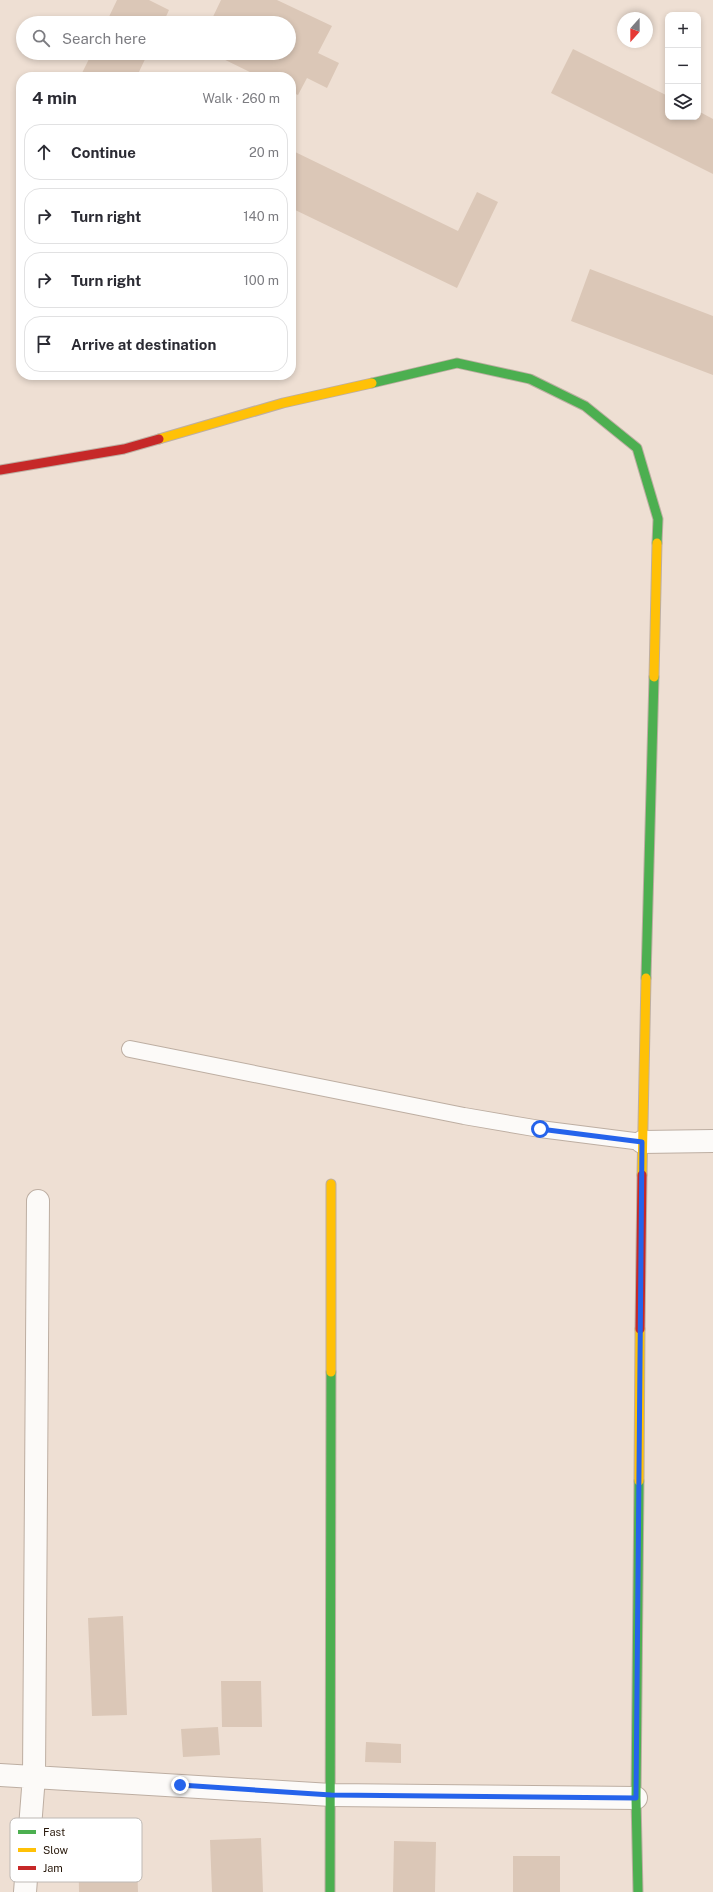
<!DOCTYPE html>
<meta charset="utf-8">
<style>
:root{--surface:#fff;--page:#f2f2f3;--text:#2b2b33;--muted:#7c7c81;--line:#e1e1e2}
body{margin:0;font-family:"Public Sans",sans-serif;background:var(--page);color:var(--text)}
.controls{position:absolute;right:12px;top:12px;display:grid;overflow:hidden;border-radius:8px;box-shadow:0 2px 6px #0003}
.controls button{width:36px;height:36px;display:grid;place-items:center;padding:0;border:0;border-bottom:1px solid var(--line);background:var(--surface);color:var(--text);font:20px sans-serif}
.compass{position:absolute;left:617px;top:12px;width:36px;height:36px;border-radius:50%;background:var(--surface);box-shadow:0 2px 6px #0003;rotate:201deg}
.stop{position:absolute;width:12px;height:12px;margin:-9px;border:3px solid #2563eb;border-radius:50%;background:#fff}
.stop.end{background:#2563eb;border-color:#fff;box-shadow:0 1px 4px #0008}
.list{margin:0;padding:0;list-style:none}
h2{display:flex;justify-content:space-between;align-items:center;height:52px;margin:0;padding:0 16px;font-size:17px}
h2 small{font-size:13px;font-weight:400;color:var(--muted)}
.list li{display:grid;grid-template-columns:26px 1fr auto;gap:12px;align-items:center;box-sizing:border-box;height:56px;margin:0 8px 8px;padding:0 8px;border:1px solid var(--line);border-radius:16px}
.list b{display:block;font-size:15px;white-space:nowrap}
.list em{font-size:13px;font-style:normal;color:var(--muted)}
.icon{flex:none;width:22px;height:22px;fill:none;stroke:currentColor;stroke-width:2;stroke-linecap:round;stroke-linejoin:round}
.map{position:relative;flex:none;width:713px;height:1892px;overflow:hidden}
.search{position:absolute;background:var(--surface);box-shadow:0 2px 6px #0003;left:16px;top:16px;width:280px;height:44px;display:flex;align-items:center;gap:10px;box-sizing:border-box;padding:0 14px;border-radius:22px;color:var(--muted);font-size:15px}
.panel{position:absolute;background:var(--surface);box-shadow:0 2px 6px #0003;left:16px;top:72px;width:280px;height:308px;border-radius:16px}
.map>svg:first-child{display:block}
</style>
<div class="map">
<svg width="713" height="1892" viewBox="0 0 713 1892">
<rect width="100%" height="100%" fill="#eedfd3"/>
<path fill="#dbc7b7" d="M117,0H149L169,10L163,23H106Z
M221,0H277L332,26L318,53L339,63L327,88L307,78L298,95L291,92V77H260L211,53H289V23H210Z
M573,49L668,96V117H698V111L713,119V174L551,93Z
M92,53H148L137,76L140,77H80Z
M291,150L458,231L477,192L498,202L457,288L291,208Z
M590,269L713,316V375L571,321Z
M123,1616L127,1715L92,1716L88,1618Z
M221,1681H261L262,1727H222Z
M218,1727L220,1755L183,1757L181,1729Z
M366,1742L401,1744V1763L365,1762Z
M136,1831L138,1892H79L78,1832Z
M261,1838L263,1892H212L210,1840Z
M394,1841L436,1842L435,1892H393Z
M513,1856H560V1892H513Z"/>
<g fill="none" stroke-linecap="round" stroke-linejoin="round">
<g stroke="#bdaea2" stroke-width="18">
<path id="lane" d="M130,1049L464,1116L540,1129L642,1142"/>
</g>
<g stroke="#bdaea2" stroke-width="24">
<path id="street" d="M642,1142L713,1141
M0,1775L331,1795L636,1798
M25,1892L34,1776L38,1201"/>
</g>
<g stroke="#bdaea2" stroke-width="11">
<path id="fast" d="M372,383L457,363L530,379L585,406L637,448L658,519L657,543
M646,978L654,677
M330,1892L331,1372
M638,1892L636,1798L639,1481"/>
</g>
<g stroke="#bdaea2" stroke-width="11">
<path id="slow" d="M159,439L283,403L372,383
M654,677L657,543
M642,1175L646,978
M331,1372V1184
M639,1481L640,1329"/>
</g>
<g stroke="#bdaea2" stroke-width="11">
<path id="jam" d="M0,470L124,449L159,439
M640,1329L642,1175"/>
</g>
<use href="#lane" stroke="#fcfaf8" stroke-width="16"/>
<use href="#street" stroke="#fcfaf8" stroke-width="22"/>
<use href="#fast" stroke="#4caf50" stroke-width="9"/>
<use href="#slow" stroke="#ffc107" stroke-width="9"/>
<use href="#jam" stroke="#c62828" stroke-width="9"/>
</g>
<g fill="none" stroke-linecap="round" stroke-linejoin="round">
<path stroke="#2563eb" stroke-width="5" d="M180,1785L331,1795L636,1798L642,1142L540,1129"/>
</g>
<rect x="10" y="1818" width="132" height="64" rx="6" fill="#fff" stroke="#beb9b5" stroke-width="1"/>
<rect x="18" y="1830" width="18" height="4" fill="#4caf50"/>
<rect x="18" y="1848" width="18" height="4" fill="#ffc107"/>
<rect x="18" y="1866" width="18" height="4" fill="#c62828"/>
<g font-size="11" fill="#271709">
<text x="43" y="1836">Fast</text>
<text x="43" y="1854">Slow</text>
<text x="43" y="1872">Jam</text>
</g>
</svg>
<div class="controls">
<button>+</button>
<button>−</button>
<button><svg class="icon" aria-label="layers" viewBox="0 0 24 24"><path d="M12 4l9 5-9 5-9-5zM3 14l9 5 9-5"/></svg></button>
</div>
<svg class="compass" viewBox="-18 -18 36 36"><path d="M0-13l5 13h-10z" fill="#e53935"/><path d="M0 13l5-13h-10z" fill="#7c7c81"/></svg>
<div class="stop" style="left:540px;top:1129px"></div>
<div class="stop end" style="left:180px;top:1785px"></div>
<div class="search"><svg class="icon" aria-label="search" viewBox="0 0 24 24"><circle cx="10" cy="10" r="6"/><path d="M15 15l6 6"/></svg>Search here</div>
<section class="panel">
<h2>4 min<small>Walk · 260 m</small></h2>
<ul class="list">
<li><svg class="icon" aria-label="ahead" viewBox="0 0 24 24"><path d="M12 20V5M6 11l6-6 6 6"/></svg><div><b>Continue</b></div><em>20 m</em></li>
<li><svg class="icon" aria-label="right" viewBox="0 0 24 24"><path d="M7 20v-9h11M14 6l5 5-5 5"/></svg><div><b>Turn right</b></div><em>140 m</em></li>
<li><svg class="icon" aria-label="right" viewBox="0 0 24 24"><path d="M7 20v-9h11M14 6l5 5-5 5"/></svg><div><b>Turn right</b></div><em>100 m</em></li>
<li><svg class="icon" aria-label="arrive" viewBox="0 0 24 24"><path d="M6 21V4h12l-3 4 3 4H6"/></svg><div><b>Arrive at destination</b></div></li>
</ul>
</section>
</div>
